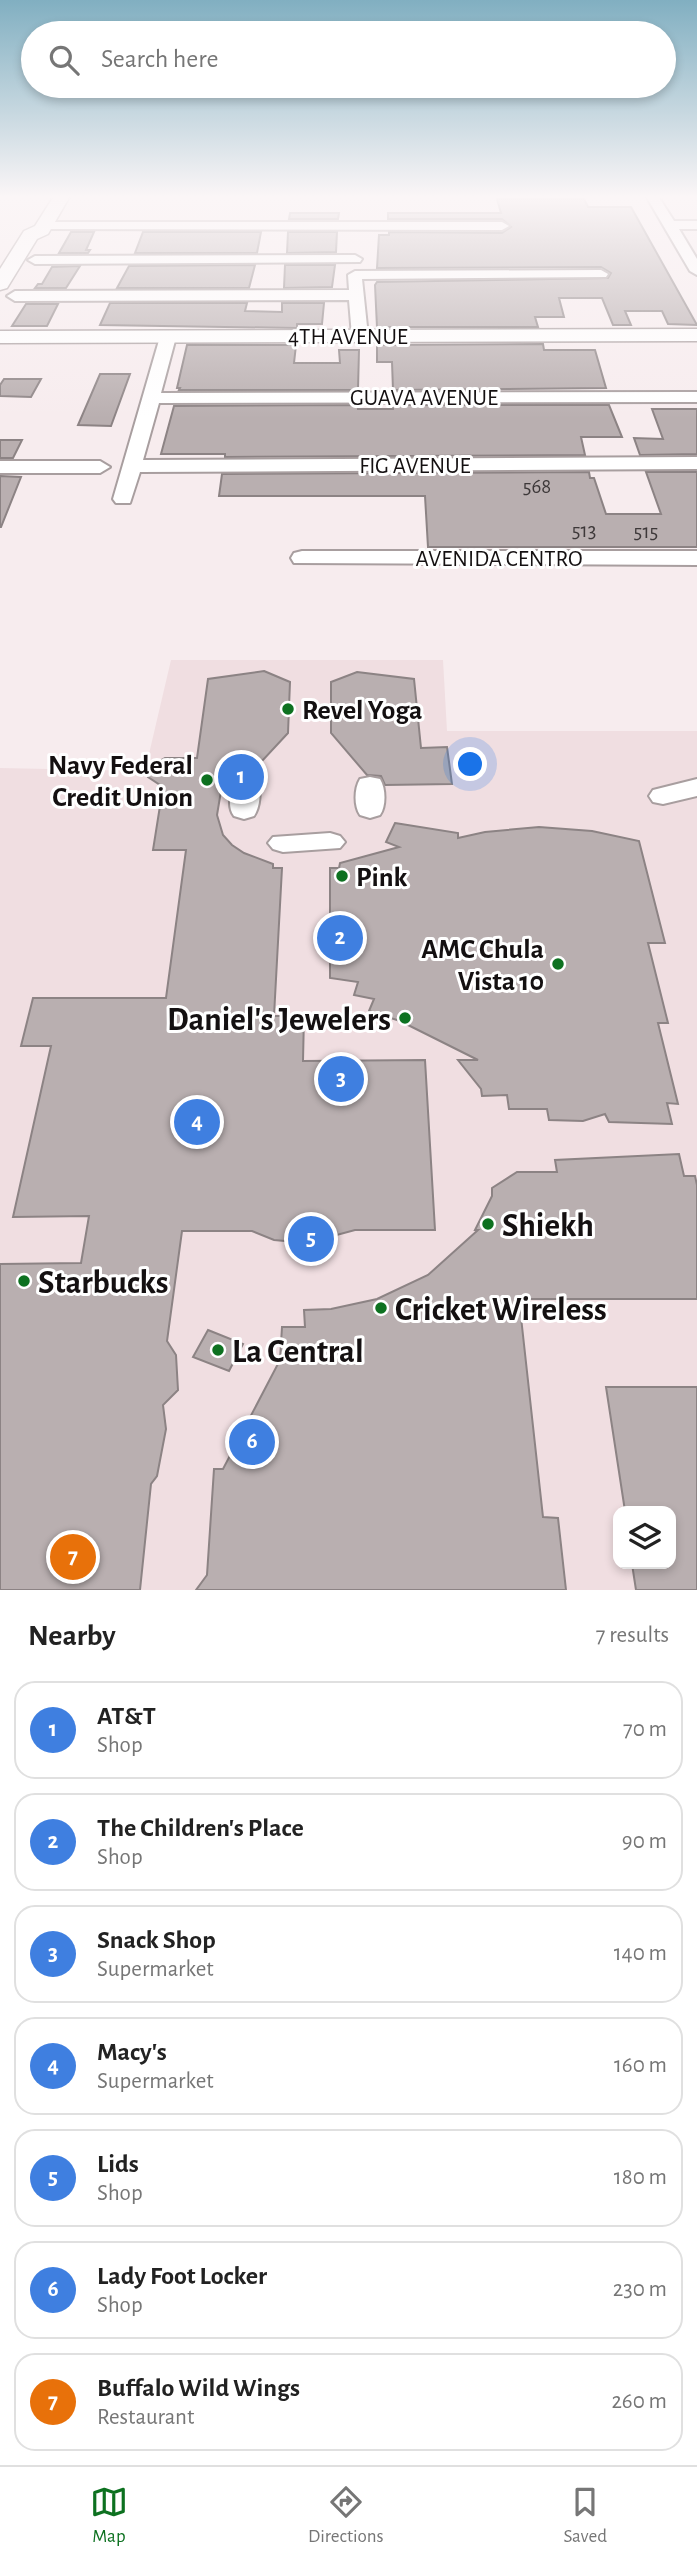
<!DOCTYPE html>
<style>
:root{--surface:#fff;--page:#f2f2f2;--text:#222;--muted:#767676;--line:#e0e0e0;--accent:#0d7120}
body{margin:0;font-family:"Alegreya Sans",sans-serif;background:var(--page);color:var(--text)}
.controls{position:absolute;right:21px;bottom:21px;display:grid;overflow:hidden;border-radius:14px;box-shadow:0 4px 10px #0003}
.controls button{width:63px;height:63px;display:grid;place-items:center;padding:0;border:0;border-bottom:2px solid var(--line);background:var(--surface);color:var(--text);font:35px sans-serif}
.you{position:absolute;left:471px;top:765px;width:24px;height:24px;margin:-18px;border:5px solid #fff;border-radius:50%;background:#1a73e8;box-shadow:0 0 0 10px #1a73e833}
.badge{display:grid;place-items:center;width:46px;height:46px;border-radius:50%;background:var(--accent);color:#fff;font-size:23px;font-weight:700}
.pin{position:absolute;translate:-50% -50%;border:4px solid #fff;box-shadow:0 2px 7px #0006}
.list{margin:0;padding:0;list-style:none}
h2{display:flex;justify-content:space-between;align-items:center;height:91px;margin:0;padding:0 28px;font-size:30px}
h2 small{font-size:23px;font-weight:400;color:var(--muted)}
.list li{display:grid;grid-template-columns:46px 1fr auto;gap:21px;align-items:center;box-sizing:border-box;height:98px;margin:0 14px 14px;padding:0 14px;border:2px solid var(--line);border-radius:21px}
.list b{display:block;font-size:26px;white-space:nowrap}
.list p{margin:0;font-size:23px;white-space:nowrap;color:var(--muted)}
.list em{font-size:23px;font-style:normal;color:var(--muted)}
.icon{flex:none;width:38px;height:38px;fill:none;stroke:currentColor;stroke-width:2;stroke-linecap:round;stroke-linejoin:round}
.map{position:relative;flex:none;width:697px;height:1590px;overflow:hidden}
.search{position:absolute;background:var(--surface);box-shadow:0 4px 10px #0003;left:21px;right:21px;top:21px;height:77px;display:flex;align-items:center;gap:18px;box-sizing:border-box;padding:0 24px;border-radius:38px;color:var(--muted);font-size:26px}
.sheet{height:875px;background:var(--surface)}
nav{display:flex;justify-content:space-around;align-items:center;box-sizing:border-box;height:98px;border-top:2px solid var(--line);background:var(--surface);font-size:19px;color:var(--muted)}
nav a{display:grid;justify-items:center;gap:4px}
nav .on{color:var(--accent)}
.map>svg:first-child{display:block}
</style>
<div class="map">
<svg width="697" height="1590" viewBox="0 0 697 1590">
<rect width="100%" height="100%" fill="#f7ecee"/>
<path fill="#f0dee1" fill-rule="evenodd" d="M171,660H443L447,731H697V1590H0V768L145,771ZM618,1511H671V1564H618Z"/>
<path fill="#b9afb0" stroke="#8c8384" stroke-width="2" d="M497,199H584L588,207H631L697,325L668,324L662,311H625L631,325H613L602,298H559L564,317H535L538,327H377L375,285L377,282L608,278L611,273L601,267L377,268L379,235H389V232L502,233L511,227L502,219H388V213H501Z
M290,213H339L338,219H289Z
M71,232H94L86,250H90L88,253H59Z
M143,232H261L257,253H135Z
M288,232H337L336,252L287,253Z
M255,265L249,288H117L129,266Z
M285,265H335L332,287L284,288Z
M80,266L66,288H35L38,284H42L52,267Z
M110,303H247L245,311L282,312V303H324L322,324H297V328L100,325Z
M26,304H58L47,326H12Z
M543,344L544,350H595L606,388L393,390L392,362H377V345Z
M187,345H296L294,363H340L339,350H359L358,390H179L180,388H177Z
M100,374H130L111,426L78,425Z
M4,379H41L31,397L0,396V385Z
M358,405V409H393V405H609L622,437H581L585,455L225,457V454H161L174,406Z
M652,409H697V454L640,455L634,438L663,439Z
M0,440H22L13,458H0Z
M589,472L590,478H594L606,514H661L646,472H697V547H428L425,496H219L222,474Z
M0,476L21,477L1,527H0Z
M264,671L290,682L288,733L249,775L235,776L230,785H222L217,815L223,835L232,845L244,853L273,864V868H282L274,1016H304L303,1061L425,1060L435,1230H355L307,1243L274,1240L252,1231H182L167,1341L176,1355L178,1390L163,1405L166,1429L157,1476L151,1484L140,1590H0V1264L81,1263L89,1216L13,1217L51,1046H21L33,998H166L186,850H153L163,787L148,777L151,766L165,758H197L208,679Z
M357,672L414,679L421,748L447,747L452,784L385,785L381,776L367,775L331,733V682Z
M395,823L458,833V838L485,832L539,827L592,831L639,841L665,943H648L668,1023H658L678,1104L667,1103L672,1124L609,1122L605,1114L583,1121L549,1120L547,1109H509L507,1095L482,1096L481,1089L458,1060H478L400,1021L369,1011L374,999L354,995L358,982L330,978V868H339L340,863L399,847L386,842Z
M679,1154L684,1176H695L697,1185V1299H519L543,1517L558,1518L566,1590H196L207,1575L214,1469H223L280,1360L282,1327H305L304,1310L331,1309L377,1299L428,1275L478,1230H475L492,1196V1188L517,1172H557L555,1160Z
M208,1330L243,1344L229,1371L193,1357Z
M606,1387H697V1590H636L632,1564H671V1511H625Z"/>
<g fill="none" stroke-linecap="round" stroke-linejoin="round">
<g stroke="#a89e9f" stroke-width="4">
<path id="minor" d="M646,196H658L674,221H697V229H679L697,259V275L690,271Z
M44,222H502L509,226L502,230L39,229L37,226Z
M355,255L362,259L360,262L35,264L28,260L35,256Z
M601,270L608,274L606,277L362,279L368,336L360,341L352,336L349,300L15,301L7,296L15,291L349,290L348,275L355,271Z
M168,332L176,337L161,393L697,392V402L159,403L143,460L697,457V469L140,472L130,503H116L113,499L160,337Z
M0,461H100L110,467L100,473H0Z
M302,551H697V565L294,563L291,558L294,553Z
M246,777L256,779C262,789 260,807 254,816L244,819L234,816C227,807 230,789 236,779Z
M370,777L380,779C386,789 386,806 380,815L370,818L360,815C354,806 354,789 360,779Z
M697,779V796L663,804L653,802L649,796L653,790Z
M330,833L340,836L345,842L340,848L283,852L273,849L268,843L273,837Z"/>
</g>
<g stroke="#a89e9f" stroke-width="3">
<path id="major" d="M54,196H70L48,234L37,239L7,288L0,290V269L24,231L35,226Z
M697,329V341L0,343V331Z"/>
</g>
<use href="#minor" fill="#fff" fill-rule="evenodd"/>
<use href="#major" fill="#fff" fill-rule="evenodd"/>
</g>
<linearGradient id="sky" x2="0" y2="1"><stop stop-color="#81afc1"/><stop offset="0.47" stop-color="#fbf6f7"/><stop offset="1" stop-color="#fbf6f7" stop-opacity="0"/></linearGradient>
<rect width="697" height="418" fill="url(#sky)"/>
<g fill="#0d7120" stroke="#fff" stroke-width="2.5">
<circle cx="288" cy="709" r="7"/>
<circle cx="207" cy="780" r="7"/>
<circle cx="342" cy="876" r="7"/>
<circle cx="558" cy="964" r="7"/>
<circle cx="405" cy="1018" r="7"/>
<circle cx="488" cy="1224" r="7"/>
<circle cx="24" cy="1281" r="7"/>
<circle cx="381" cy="1308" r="7"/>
<circle cx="218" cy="1350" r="7"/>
</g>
<g text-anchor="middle" stroke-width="6" stroke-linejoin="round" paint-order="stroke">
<g font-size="21" fill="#3d3839">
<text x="537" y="493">568</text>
<text x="584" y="537">513</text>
<text x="646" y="538">515</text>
</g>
<g font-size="23" fill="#141011" stroke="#fff">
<text x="348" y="344">4TH AVENUE</text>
<text x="424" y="405">GUAVA AVENUE</text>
<text x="415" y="473">FIG AVENUE</text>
<text x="499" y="566">AVENIDA CENTRO</text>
</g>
<g font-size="28" font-weight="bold" fill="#141011" stroke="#fff" text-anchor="start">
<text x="302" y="719">Revel Yoga</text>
<text x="193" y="774" text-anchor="end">Navy Federal<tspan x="193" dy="32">Credit Union</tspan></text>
<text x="356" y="886">Pink</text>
<text x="544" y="958" text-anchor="end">AMC Chula<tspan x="544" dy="32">Vista 10</tspan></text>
</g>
<g font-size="33" font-weight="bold" fill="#141011" stroke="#fff" text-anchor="start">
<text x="391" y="1030" text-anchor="end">Daniel's Jewelers</text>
<text x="502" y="1236">Shiekh</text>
<text x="38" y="1293">Starbucks</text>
<text x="395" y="1320">Cricket Wireless</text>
<text x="232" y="1362">La Central</text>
</g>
</g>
</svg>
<div class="controls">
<button><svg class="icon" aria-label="layers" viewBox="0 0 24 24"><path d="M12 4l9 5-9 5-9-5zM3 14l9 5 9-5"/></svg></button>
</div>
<div class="you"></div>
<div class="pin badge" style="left:241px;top:777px;background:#3f7fe0">1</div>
<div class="pin badge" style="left:340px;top:938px;background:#3f7fe0">2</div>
<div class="pin badge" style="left:341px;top:1079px;background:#3f7fe0">3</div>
<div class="pin badge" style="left:197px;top:1122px;background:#3f7fe0">4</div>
<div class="pin badge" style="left:311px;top:1239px;background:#3f7fe0">5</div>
<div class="pin badge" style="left:252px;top:1442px;background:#3f7fe0">6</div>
<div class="pin badge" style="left:73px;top:1557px;background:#e8710a">7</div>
<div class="search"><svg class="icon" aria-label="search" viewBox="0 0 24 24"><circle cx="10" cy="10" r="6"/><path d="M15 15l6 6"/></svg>Search here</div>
</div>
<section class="sheet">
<h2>Nearby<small>7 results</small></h2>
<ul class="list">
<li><span class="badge" style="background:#3f7fe0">1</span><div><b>AT&amp;T</b><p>Shop</p></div><em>70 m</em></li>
<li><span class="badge" style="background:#3f7fe0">2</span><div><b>The Children's Place</b><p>Shop</p></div><em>90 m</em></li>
<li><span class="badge" style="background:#3f7fe0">3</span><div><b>Snack Shop</b><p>Supermarket</p></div><em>140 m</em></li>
<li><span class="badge" style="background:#3f7fe0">4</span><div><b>Macy's</b><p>Supermarket</p></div><em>160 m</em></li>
<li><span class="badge" style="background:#3f7fe0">5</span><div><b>Lids</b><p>Shop</p></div><em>180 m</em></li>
<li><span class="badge" style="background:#3f7fe0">6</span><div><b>Lady Foot Locker</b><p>Shop</p></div><em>230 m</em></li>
<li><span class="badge" style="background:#e8710a">7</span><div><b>Buffalo Wild Wings</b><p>Restaurant</p></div><em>260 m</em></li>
</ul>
</section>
<nav>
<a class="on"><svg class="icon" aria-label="map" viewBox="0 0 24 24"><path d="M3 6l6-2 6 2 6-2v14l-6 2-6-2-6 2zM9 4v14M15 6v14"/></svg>Map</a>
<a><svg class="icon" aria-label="directions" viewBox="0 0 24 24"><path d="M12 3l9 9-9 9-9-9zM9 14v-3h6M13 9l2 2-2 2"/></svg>Directions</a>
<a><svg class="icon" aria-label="saved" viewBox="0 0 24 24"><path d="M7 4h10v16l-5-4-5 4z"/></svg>Saved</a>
</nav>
